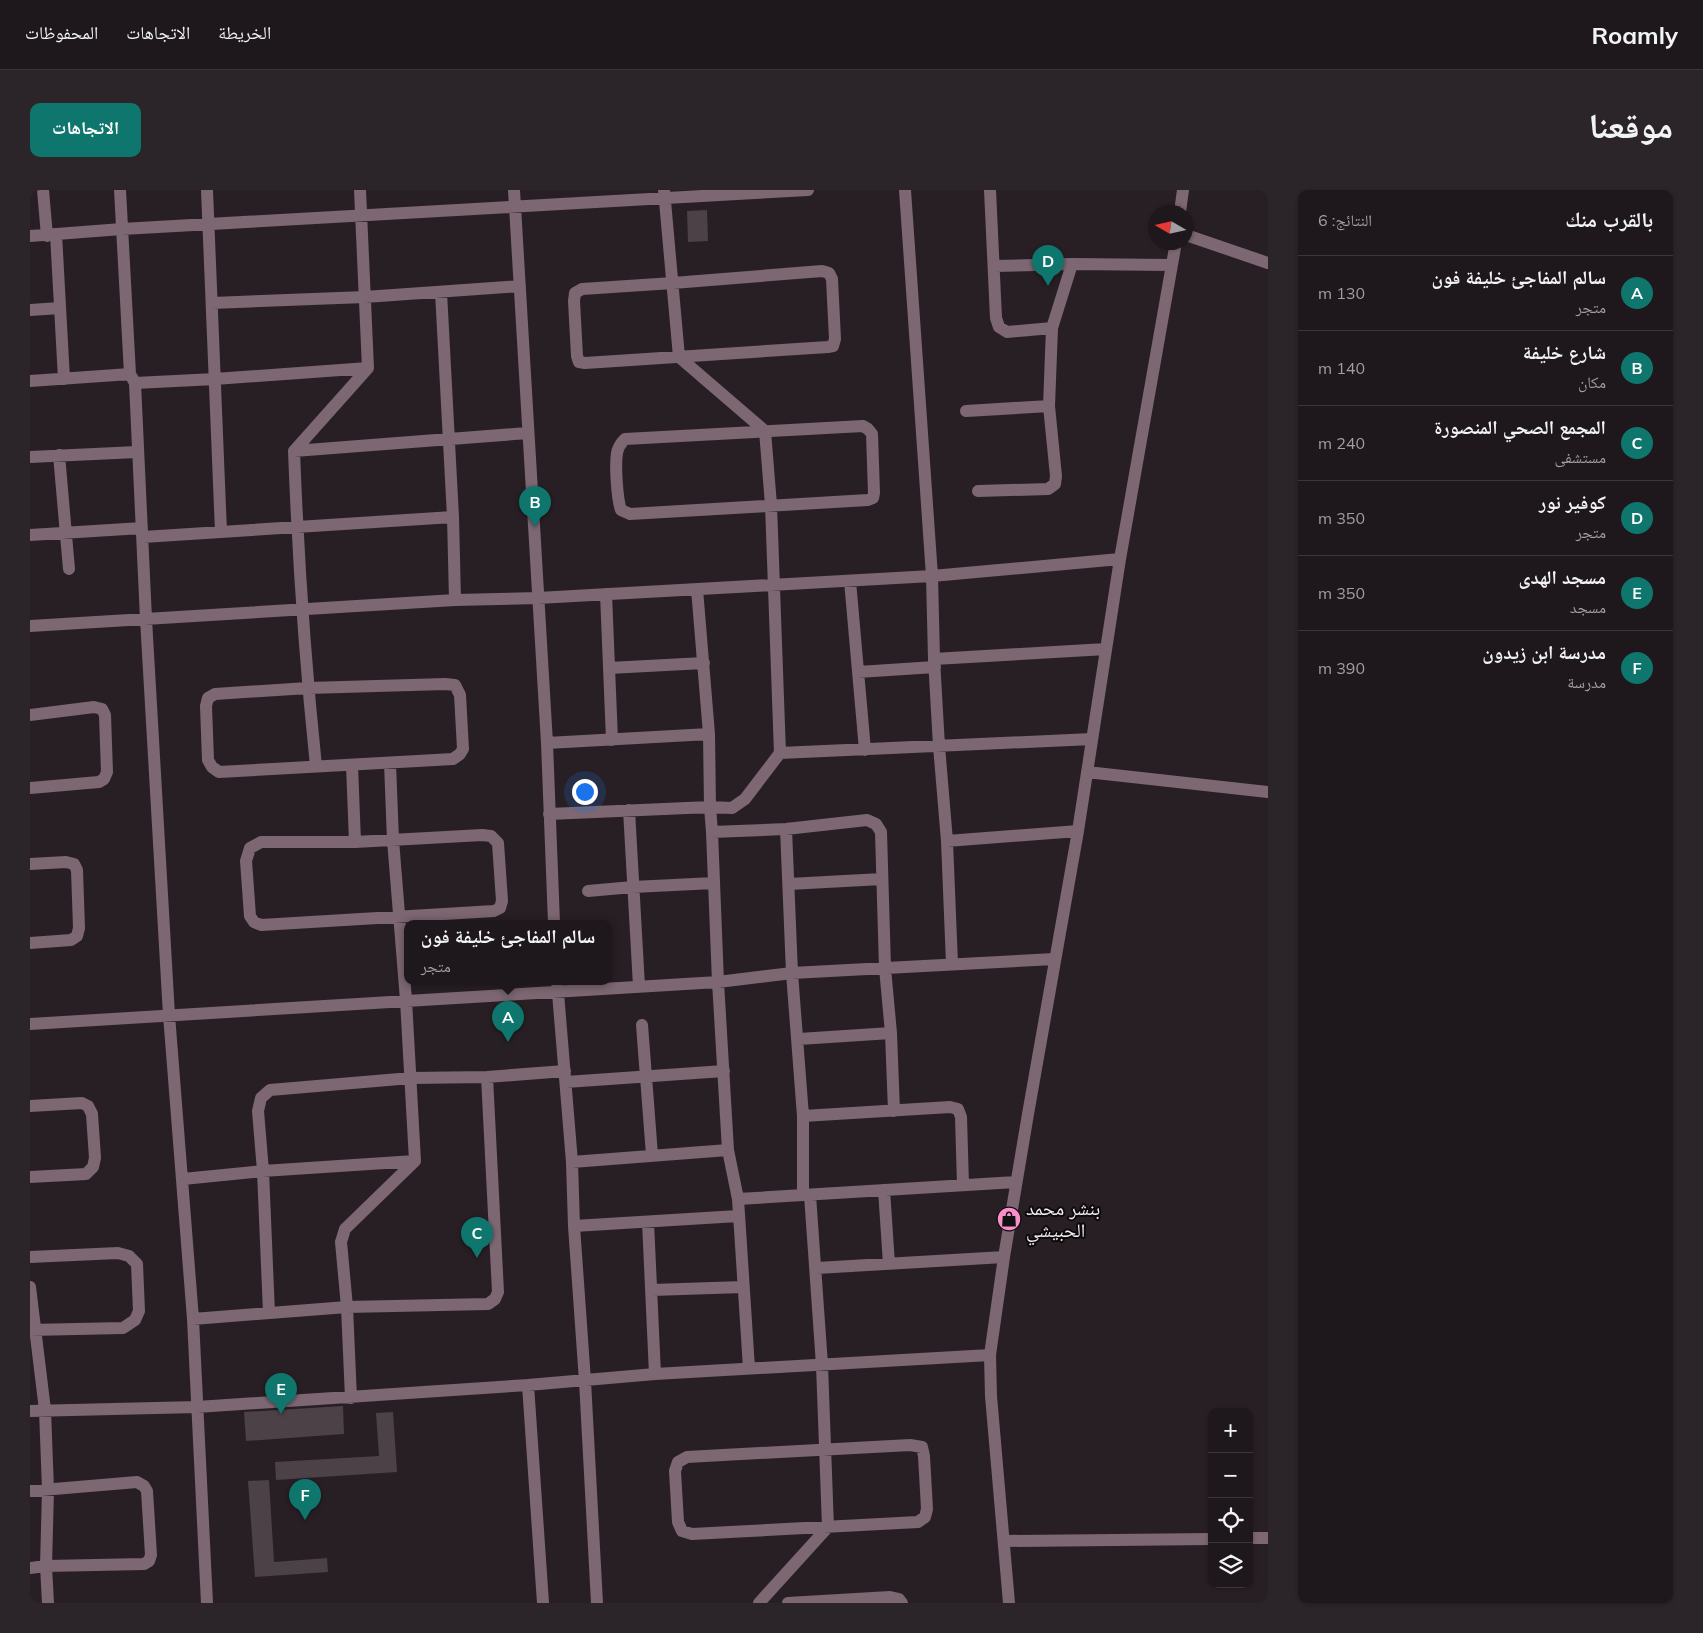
<!DOCTYPE html>
<html lang="ar">
<meta charset="utf-8">
<style>
:root{--surface:#1e171b;--page:#2b2428;--text:#f1f3f6;--muted:#a19fa3;--line:#3c363a;--accent:#0f766e}
body{margin:0;font-family:Mulish,"Noto Naskh Arabic",sans-serif;background:var(--page);color:var(--text);direction:rtl}
.controls{position:absolute;right:15px;bottom:15px;display:grid;overflow:hidden;border-radius:10px;box-shadow:0 1px 4px #0004}
.controls button{width:45px;height:45px;display:grid;place-items:center;padding:0;border:0;border-bottom:1px solid var(--line);background:var(--surface);color:var(--text);font:25px sans-serif}
.compass{position:absolute;left:1118px;top:15px;width:45px;height:45px;border-radius:50%;background:var(--surface);box-shadow:0 1px 4px #0004;rotate:279deg}
.you{position:absolute;left:554px;top:601px;width:18px;height:18px;margin:-12px;border:4px solid #fff;border-radius:50%;background:#1a73e8;box-shadow:0 0 0 8px #1a73e833}
.badge{display:grid;place-items:center;width:32px;height:32px;border-radius:50%;background:var(--accent);color:#fff;font-size:16px;font-weight:700}
.pin{position:absolute;translate:-50% -41px;filter:drop-shadow(0 1px 2px #0008)}
.pin::after{content:'';position:absolute;top:26px;width:18px;height:15px;background:inherit;clip-path:polygon(0 0,100% 0,50% 100%)}
.popup{position:absolute;left:374px;top:730px;width:208px;height:65px;box-sizing:border-box;display:grid;place-content:center;border-radius:10px;background:var(--surface);filter:drop-shadow(0 1px 4px #0005);font-size:16px;white-space:nowrap;color:var(--muted)}
.popup b{font-size:19px;color:var(--text)}
.popup::after{content:'';position:absolute;left:50%;top:100%;margin-left:-10px;border:10px solid transparent;border-top-color:var(--surface)}
.list{margin:0;padding:0;list-style:none}
h2{display:flex;justify-content:space-between;align-items:center;height:65px;margin:0;padding:0 20px;font-size:21px}
h2 small{font-size:16px;font-weight:400;color:var(--muted)}
.list li{display:grid;grid-template-columns:32px 1fr auto;gap:15px;align-items:center;box-sizing:border-box;height:75px;padding:0 20px;border-top:1px solid var(--line)}
.list b{display:block;font-size:19px;white-space:nowrap}
.list p{margin:0;font-size:16px;white-space:nowrap;color:var(--muted)}
.list em{font-size:16px;font-style:normal;color:var(--muted)}
.icon{flex:none;width:28px;height:28px;fill:none;stroke:currentColor;stroke-width:2;stroke-linecap:round;stroke-linejoin:round}
.map{position:relative;flex:none;width:1238px;height:1413px;overflow:hidden;direction:ltr;border-radius:10px}
header{display:flex;align-items:center;gap:30px;box-sizing:border-box;height:70px;padding:0 25px;background:var(--surface);border-bottom:1px solid var(--line)}
header strong{font-size:24px}
nav{display:flex;gap:28px;margin-inline-start:auto;font-size:18px}
.intro{display:flex;align-items:center;justify-content:space-between;box-sizing:border-box;height:120px;padding:0 30px}
h1{margin:0;font-size:35px}
.button{padding:12px 22px;border-radius:10px;background:var(--accent);color:#fff;font-size:18px;font-weight:700}
main{display:flex;gap:30px;padding:0 30px}
aside{flex:1;background:var(--surface);border-radius:10px;box-shadow:0 1px 4px #0004}
.map>svg:first-child{display:block}
</style>
<header>
<strong>Roamly</strong>
<nav><a>الخريطة</a><a>الاتجاهات</a><a>المحفوظات</a></nav>
</header>
<div class="intro"><h1>موقعنا</h1><a class="button">الاتجاهات</a></div>
<main>
<aside>
<h2>بالقرب منك<small>النتائج: 6</small></h2>
<ul class="list">
<li><span class="badge">A</span><div><b>سالم المفاجئ خليفة فون</b><p>متجر</p></div><em>130 m</em></li>
<li><span class="badge">B</span><div><b>شارع خليفة</b><p>مكان</p></div><em>140 m</em></li>
<li><span class="badge">C</span><div><b>المجمع الصحي المنصورة</b><p>مستشفى</p></div><em>240 m</em></li>
<li><span class="badge">D</span><div><b>كوفير نور</b><p>متجر</p></div><em>350 m</em></li>
<li><span class="badge">E</span><div><b>مسجد الهدى</b><p>مسجد</p></div><em>350 m</em></li>
<li><span class="badge">F</span><div><b>مدرسة ابن زيدون</b><p>مدرسة</p></div><em>390 m</em></li>
</ul>
</aside>
<div class="map">
<svg width="1238" height="1413" viewBox="0 0 1238 1413">
<rect width="100%" height="100%" fill="#281f24"/>
<path fill="#4b4146" d="M677,20L678,51L658,52L657,21Z
M313,1216L314,1244L216,1251L214,1222Z
M363,1222L367,1282L246,1290L245,1272L349,1266L346,1223Z
M239,1290L244,1372L297,1368L298,1382L225,1387L218,1291Z"/>
<g fill="none" stroke-linecap="round" stroke-linejoin="round">
<path stroke="#7c6772" stroke-width="12" d="M13,0L17,46
M90,0L100,184L105,193L116,429L139,825L163,1129L177,1413
M177,0L191,342
M484,0L517,553L524,733
M875,0L902,386L904,469L909,556L917,651L922,774
M960,0L966,128L969,137L977,142L1022,138
M1150,22L1153,0
M26,44L34,189
M1156,45L1238,73
M0,46L92,39L778,0
M964,76L1042,74L1141,75
M792,81L799,83L802,89L805,149L803,156L798,157L555,173L549,172L547,166L544,111L545,103L552,99L643,93Z
M411,102L423,327L425,410
M182,113L335,107L490,96
M0,120L30,118
M0,191L100,184
M105,193L185,189L338,178
M936,221L1019,216
M833,236L838,239L842,244L844,303L843,308L838,310L600,324L591,320C587,309 585,275 587,263C588,257 591,253 595,249Z
M264,261L498,243
M29,265L39,379
M0,267L107,262
M948,301L1018,299L1025,294L1026,286L1019,216L1022,138L1042,74
M0,345L112,338
M113,347L423,327
M820,391L835,560
M667,399L679,544L680,617L682,642L688,792L698,960
M576,404L582,550
M0,436L425,410L508,408L902,386L1090,369
M904,469L1076,459
M579,478L674,473
M828,482L905,477
M415,494L425,495L430,505L433,559L430,564L423,569L189,582L182,577L178,570L176,516L178,508L185,504L278,498Z
M0,525L64,517L72,519L75,525L77,582L74,589L69,592L0,598
M517,553L679,544
M750,563L1062,549
M322,575L325,652
M286,576C275,471 268,366 264,261L338,178L330,0
M1057,582L1238,602
M599,620L609,796
M519,624L680,617L702,618L715,609L750,563L741,315L735,241L649,167L634,0
M756,639L762,783L773,926V1005
M682,642L756,639L837,630L846,634L851,642L855,778L861,843L864,921
M452,645L461,646L468,653L472,711L470,718L464,721L231,735L224,732L220,726L216,671L220,658L231,652H325Z
M917,651L1048,641
M0,674L36,672L44,674L47,680L49,738L47,746L41,750L0,753
M759,694L852,689
M558,701L603,697L684,693
M527,791L542,972L544,1036L555,1191L567,1413
M0,834L688,792L762,783L1024,769
M612,835L622,965
M769,849L861,843
M536,892L694,881
M0,916L52,913L58,916L62,924L65,968L63,977L56,984L0,987
M773,926L920,917L928,919L931,927L933,995
M542,972L698,960L708,1009L719,1178
M153,989L233,981L385,971
M854,1000L859,1074
M708,1009L986,992
M618,1032L625,1184
M544,1036L708,1026
M0,1067L88,1063L99,1066L107,1074L109,1121L105,1130L93,1138L0,1140
M787,1078L974,1067
M0,1097L15,1220L18,1300L16,1376L18,1413
M622,1100L713,1097
M239,1123L233,981L228,921L231,908L240,900L381,888L457,887L535,881
M163,1129L317,1117L458,1114L465,1109L468,1102L457,887
M498,1195L513,1413
M321,1208L317,1117L311,1052L315,1039L385,971L376,810L363,650L360,573
M0,1221L167,1217L498,1195L625,1184L960,1165
M880,1255L892,1257L894,1266L897,1319L895,1327L888,1332L662,1344L652,1341L648,1332L645,1281L648,1272L657,1267Z
M0,1301L107,1292L114,1296L117,1301L121,1365L119,1371L114,1374L16,1376L0,1378
M1219,1348H1238
M975,1351L1182,1349
M729,1413L798,1337L792,1175L780,1005
M758,1413L860,1407L869,1409L872,1413
M979,1413L961,1206L960,1165L974,1067L998,924L1048,641L1090,369L1146,52"/>
</g>
<defs>
<g id="shop-disc" transform="scale(1.25)"><circle r="9.5" fill="#f98fca" stroke="#0e0a0c"/><path d="M-5-2.5h2.3a2.7 3.5 0 0 1 5.4 0H5L5.5 6h-11ZM-1.5-2.5h3a1.5 2.3 0 0 0-3 0Z" fill="#111"/></g>
</defs>
<g fill-rule="evenodd">
<use href="#shop-disc" x="979" y="1029"/>
</g>
<g text-anchor="middle" stroke-width="4" stroke-linejoin="round" paint-order="stroke">
<g font-size="19" fill="#f6f0f3" stroke="#0e0a0c" text-anchor="start">
<text x="996" y="1025">بنشر محمد<tspan x="996" dy="22">الحبيشي</tspan></text>
</g>
</g>
</svg>
<div class="controls">
<button>+</button>
<button>−</button>
<button><svg class="icon" aria-label="locate" viewBox="0 0 24 24"><circle cx="12" cy="12" r="6"/><path d="M12 2v4M12 18v4M2 12h4M18 12h4"/></svg></button>
<button><svg class="icon" aria-label="layers" viewBox="0 0 24 24"><path d="M12 4l9 5-9 5-9-5zM3 14l9 5 9-5"/></svg></button>
</div>
<svg class="compass" viewBox="-18 -18 36 36"><path d="M0-13l5 13h-10z" fill="#e53935"/><path d="M0 13l5-13h-10z" fill="#a19fa3"/></svg>
<div class="you"></div>
<div class="pin badge" style="left:478px;top:852px">A</div>
<div class="popup"><b>سالم المفاجئ خليفة فون</b>متجر</div>
<div class="pin badge" style="left:505px;top:337px">B</div>
<div class="pin badge" style="left:447px;top:1068px">C</div>
<div class="pin badge" style="left:1018px;top:96px">D</div>
<div class="pin badge" style="left:251px;top:1224px">E</div>
<div class="pin badge" style="left:275px;top:1330px">F</div>
</div>
</main>
